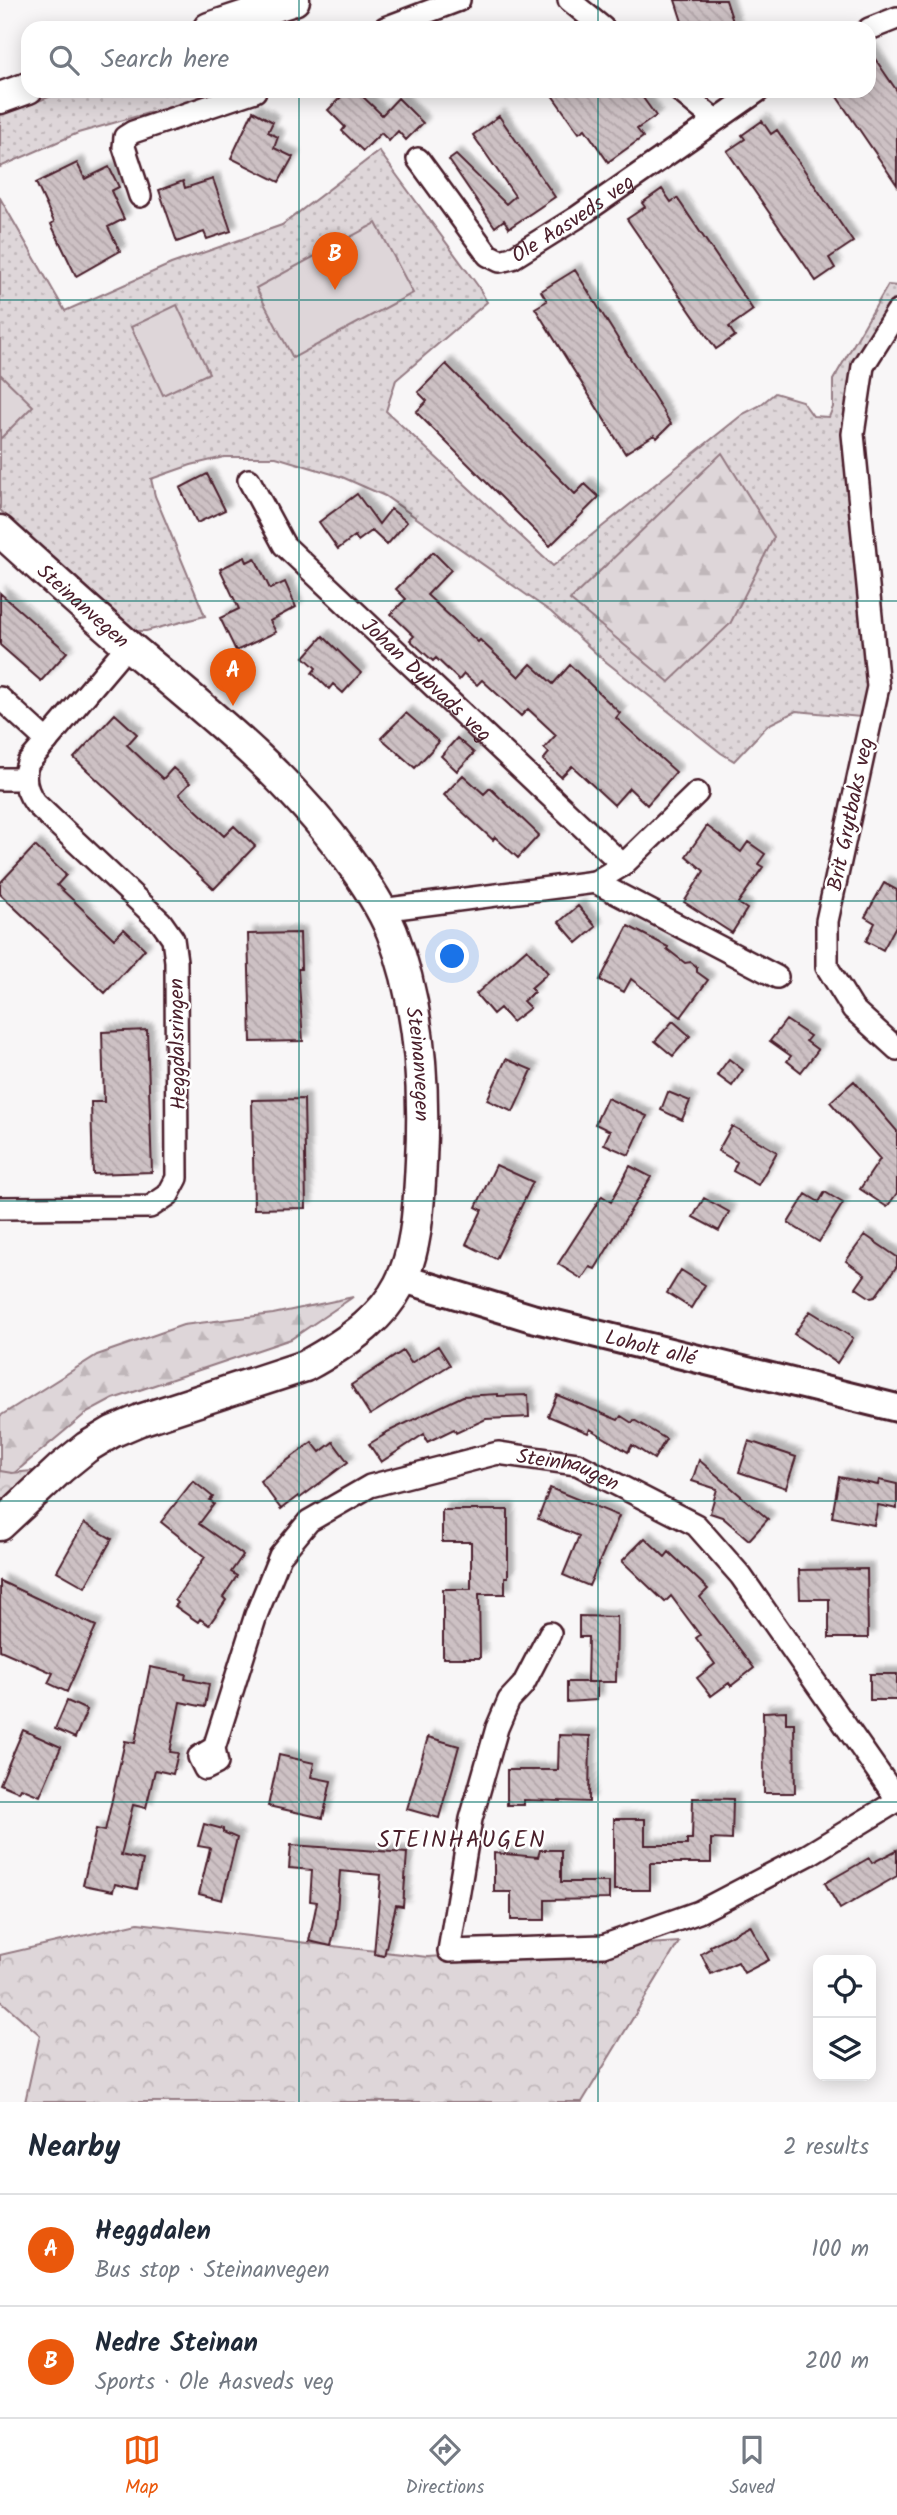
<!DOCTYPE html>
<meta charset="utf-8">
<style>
:root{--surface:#fff;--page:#f2f2f3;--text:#1f2937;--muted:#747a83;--line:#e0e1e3;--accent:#ea580c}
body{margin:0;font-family:Kalam,sans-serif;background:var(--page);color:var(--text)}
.controls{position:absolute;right:21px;bottom:21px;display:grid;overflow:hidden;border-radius:14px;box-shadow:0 4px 18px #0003}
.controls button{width:63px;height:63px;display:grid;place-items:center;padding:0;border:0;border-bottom:2px solid var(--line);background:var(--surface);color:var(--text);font:35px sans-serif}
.you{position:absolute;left:453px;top:957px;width:24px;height:24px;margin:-18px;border:5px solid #fff;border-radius:50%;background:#1a73e8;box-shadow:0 0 0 10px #1a73e833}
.badge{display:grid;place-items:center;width:46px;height:46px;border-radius:50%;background:var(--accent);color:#fff;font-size:23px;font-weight:700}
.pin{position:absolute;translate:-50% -58px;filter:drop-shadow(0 2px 4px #0008)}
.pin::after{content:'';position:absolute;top:37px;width:24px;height:21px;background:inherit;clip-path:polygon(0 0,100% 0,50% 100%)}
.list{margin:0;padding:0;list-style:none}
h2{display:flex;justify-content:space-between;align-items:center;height:91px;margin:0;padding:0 28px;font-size:30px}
h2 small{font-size:23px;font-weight:400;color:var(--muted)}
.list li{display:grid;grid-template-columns:46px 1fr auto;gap:21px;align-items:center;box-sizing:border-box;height:112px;padding:0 28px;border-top:2px solid var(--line)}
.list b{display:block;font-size:26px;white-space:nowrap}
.list p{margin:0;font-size:23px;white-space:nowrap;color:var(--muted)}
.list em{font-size:23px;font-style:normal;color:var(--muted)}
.icon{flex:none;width:38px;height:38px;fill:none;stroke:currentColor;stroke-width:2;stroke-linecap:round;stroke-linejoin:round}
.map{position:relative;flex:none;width:897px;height:2102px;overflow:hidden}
.search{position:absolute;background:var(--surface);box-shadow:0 4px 18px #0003;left:21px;right:21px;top:21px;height:77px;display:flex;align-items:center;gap:18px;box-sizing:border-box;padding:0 24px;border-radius:21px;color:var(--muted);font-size:26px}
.sheet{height:315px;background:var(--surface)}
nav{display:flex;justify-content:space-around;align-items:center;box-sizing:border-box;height:98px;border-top:2px solid var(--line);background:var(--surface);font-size:19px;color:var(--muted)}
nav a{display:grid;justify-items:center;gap:4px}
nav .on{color:var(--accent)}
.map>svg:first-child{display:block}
</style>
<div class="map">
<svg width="897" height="2102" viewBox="0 0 897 2102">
<defs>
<pattern id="grass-dots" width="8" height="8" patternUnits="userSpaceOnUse" patternTransform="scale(1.75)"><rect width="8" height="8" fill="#ded6d9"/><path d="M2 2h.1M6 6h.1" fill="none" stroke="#c0b7ba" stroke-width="1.8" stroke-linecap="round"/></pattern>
<pattern id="forest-firs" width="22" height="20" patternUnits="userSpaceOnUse" patternTransform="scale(1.75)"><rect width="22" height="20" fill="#ded6d9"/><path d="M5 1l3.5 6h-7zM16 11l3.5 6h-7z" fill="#c0b7ba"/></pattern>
<pattern id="park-crowns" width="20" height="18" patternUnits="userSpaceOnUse" patternTransform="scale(1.75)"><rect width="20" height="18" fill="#ded6d9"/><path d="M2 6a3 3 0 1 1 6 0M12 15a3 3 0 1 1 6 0" fill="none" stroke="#c0b7ba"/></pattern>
<pattern id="building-back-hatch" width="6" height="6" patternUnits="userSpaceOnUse" patternTransform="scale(1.75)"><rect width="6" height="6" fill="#cdc1c4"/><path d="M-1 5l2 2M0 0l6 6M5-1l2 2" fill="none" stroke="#b2a5a9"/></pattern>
<filter id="shadow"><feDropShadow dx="6" dy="-6" stdDeviation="2" flood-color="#0004"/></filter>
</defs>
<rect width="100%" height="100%" fill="#f8f6f7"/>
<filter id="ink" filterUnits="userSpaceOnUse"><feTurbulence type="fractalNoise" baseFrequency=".0143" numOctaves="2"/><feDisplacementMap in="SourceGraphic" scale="14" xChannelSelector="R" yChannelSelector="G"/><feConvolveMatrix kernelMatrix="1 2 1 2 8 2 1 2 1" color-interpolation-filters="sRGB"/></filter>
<g filter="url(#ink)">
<path fill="url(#grass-dots)" stroke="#947a82" stroke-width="2" d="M65,91H226L78,133L0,167V115Z
M379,151L478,286L487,302L396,380L386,411L553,566L743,414L759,406L775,393L802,401L813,416L829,417L833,407V380L888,285L897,286V312L863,366L853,434L871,718L796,711L768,725L734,761L721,753L600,657L551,612L385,496L342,477L276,457H224L191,465L151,479L155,496L205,616L146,631H134L0,510V198L65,311L171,264L282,225Z"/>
<path fill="url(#forest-firs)" stroke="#947a82" stroke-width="2" d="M722,453L774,537L730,624L669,682L570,600Z
M353,1297L291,1339L113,1399L85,1414L0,1485V1416L97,1355L183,1325L273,1314Z"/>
<path fill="url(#park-crowns)" stroke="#947a82" stroke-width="2" d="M61,1468L0,1525V1471L12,1473Z
M138,1923L427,1957L679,1942L582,2102H25L40,2035L0,2000V1955Z"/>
<path fill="#ded6d9" stroke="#947a82" stroke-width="2" d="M376,223L413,293L293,358L256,288Z
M177,305L209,373L163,395L131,327Z
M0,374L33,406L0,439Z"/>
<path fill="url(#building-back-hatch)" stroke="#4a1f2b" stroke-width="2" filter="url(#shadow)" d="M675,0H726L735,28H684Z
M869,50L897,91V185L833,91H869Z
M347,91H357L382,115L398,98L423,123L406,140L398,131L389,141L381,133L363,151L342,131L345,127L328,110Z
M549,91H638L656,116L637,129L643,137L608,162L585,129L579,133Z
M253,111L273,122L268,132L278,137L274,148L293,157L279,182L231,158Z
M499,116L555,197L509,228L504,220L495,227L449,160L456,155L506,204L515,196L473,135Z
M762,121L771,134L777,130L853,242L829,258L835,268L816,281L727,151L745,139L742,135Z
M77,163L85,179L109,167L119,187L111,191L124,219L108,227L120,251L76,276L51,224L54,222L36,183Z
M213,179L231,231L207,239L204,232L177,242L159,190L183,181L185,188Z
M662,189L671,202L677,198L753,310L729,327L735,336L716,349L627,219L645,207L642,203Z
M575,270L671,424L657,438L654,435L625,453L535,308L547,301L541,291Z
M446,364L575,494L585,484L599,497L550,546L416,412L427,401L418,392Z
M207,474L225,510L197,523L180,488Z
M357,494L379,524L391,509L407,522L387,545L372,531L373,530L358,541L355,536L338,549L319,522Z
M433,552L451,570L427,595L478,642L480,640L519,677L531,664L553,684L570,665L620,713L616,718L676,772L647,805L629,788L614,805L572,766L561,777L543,760L549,753L544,748L556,735L528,709L521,716L482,680L477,685L464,674L459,680L436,658L433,661L410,640L414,636L391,614L406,599L396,589Z
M245,557L247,562L255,558L270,589L285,582L296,607L270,621L276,632L236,651L220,618L239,609L220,569Z
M0,593L67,652L41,681L0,645Z
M323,636L361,673L343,693L333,684L329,689L312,673L316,668L304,657Z
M406,713L439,742L415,768L381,738Z
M115,714L137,734L127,745L163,779L173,768L190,783L179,794L224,836L234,826L255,846L214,889L74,758Z
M457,738L474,753L457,771L441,756Z
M463,775L484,794L490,788L539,835L518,858L495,837L493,840L444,795Z
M707,826L741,852L748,842L765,854L758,864L763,867L738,903L747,909L732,933L684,902L704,871L686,856Z
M35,846L66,875L57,885L114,939L124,929L145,949L105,993L0,894V883Z
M884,883L897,890V924L883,950L866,941L875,923L865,917Z
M578,906L596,927L577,943L559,922Z
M628,926L668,947L667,949L685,963L691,962L697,967V972L708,980L681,1017L631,979L624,992L600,980Z
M300,933L301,969H298L303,1041L251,1042L248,934Z
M527,949L548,973L531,988L534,992L523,1001L530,1008L512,1022L500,1008L493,1014L476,994Z
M786,1020L810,1036L806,1041L818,1050L801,1072L787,1061L791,1056L770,1041Z
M673,1021L690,1036L673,1056L655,1041Z
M147,1030L152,1172L93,1174L91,1102H104L102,1032Z
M506,1059L532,1070L513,1112L487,1100Z
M729,1059L743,1070L732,1086L717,1075Z
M854,1081L897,1131V1193L887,1207L860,1189L880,1159L830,1102Z
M668,1092L690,1101L682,1120L661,1110Z
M607,1098L647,1116L629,1155L604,1144L610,1131L595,1124Z
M304,1099L306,1208L254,1209L252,1100Z
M732,1126L777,1152L758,1185L733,1171L737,1162L718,1151Z
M496,1165L533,1182L496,1259L466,1244L482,1210L476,1207Z
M630,1166L651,1177L595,1269L590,1267L582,1279L558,1264L602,1196L611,1202Z
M825,1192L843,1203L819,1242L788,1223L806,1194L819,1202Z
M704,1198L729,1212L719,1231L693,1217Z
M865,1235L897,1257V1266L875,1297L871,1298L856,1288L865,1275L846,1261Z
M681,1270L705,1285L691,1308L667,1293Z
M810,1311L853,1338L837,1363L794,1334Z
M438,1346L450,1365L370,1415L351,1385L403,1351L411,1363Z
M498,1394V1396L528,1395L529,1417L486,1419L456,1433L454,1429L427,1442L424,1434L381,1462L369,1444L384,1435L383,1434L463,1396Z
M557,1395L618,1420L621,1416L632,1423L634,1420L666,1439L654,1459L632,1445L628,1452L590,1429L588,1433L548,1416Z
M749,1441L796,1457L786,1488L739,1472Z
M312,1442L320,1452L333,1442L348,1462L300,1498L298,1496L281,1509L260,1481Z
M699,1460L768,1519L749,1540L722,1517L710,1513L717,1489L692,1481Z
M839,1477L878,1485L879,1480L897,1484V1509L878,1505L874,1525L832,1517Z
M193,1481L213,1497L210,1500L214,1504L199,1524L243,1555L231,1572L237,1576L223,1597L226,1600L209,1625L200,1619L198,1622L175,1606L178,1603L175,1600L205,1557L161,1522Z
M550,1488L619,1516L589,1586L563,1575L579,1536L538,1519Z
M442,1510H508V1577H505V1594H479L480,1658H443V1589H471V1542H442Z
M84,1523L112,1539L85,1587L57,1571Z
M645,1538L665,1557L669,1552L708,1589L700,1597L754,1668L731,1686L729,1683L711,1696L697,1678L715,1664L696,1638L700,1635L671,1596L665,1602L622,1561Z
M867,1569L868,1638H829V1599H800L799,1570Z
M0,1581L96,1626L67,1692L48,1683L53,1673L0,1650Z
M579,1616L617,1617L616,1682H587L588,1637H579Z
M150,1667L186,1674L185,1679L209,1684L205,1707L180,1702L170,1752L178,1753L173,1774L155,1770L146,1808L133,1805L121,1855L143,1860L137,1889L115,1884L113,1891L83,1885L96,1829L105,1831L125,1741L135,1743Z
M870,1674H897V1700H870Z
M567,1682H597V1700L567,1702Z
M67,1701L87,1710L75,1738L55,1729Z
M786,1711V1723H794L795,1793H764L763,1712Z
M23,1730L61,1747L40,1796L21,1788L19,1792L0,1784Z
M559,1735L590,1736L589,1802L524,1800V1805H507V1770H558Z
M428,1737L459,1746L439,1818L407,1809Z
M279,1755L314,1763L311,1777L331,1781L323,1818L268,1806Z
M693,1798L733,1799L732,1840L711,1839V1863H650V1890H614V1819H645V1845H687V1839H692Z
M204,1824L223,1829V1832L237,1838L222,1900L199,1894L210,1848L198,1846Z
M291,1845L407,1853L403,1906L396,1905L384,1956L374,1954L381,1875L340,1871L336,1925L331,1946L309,1941L317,1902L310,1901L312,1870L289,1868Z
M540,1850H561V1882H609V1899L545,1900V1920H511V1892H494V1853L538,1857Z
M897,1850V1876L840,1909L825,1883L869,1858L872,1863Z
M750,1925L769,1960L744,1973L738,1962L711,1974L701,1954L711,1948L710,1946Z"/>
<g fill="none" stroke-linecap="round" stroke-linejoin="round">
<g stroke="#4a1f2b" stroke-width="26">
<g id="minor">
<path d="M569,0L603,28"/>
<path d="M385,28L459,0"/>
<path d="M869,29L897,18"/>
<path d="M680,91L715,120"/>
<path id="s1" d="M418,159L488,255L500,261L512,258L576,218L758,91"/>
<path d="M140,196L124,147L125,137L133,132L255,91"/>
<path d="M897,312L863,366L853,434L878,687L827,921V967L853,1009L897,1049"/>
<path id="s2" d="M249,480L284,545L623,865"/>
<path d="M0,698L47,741"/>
<path d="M0,779H25"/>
<path d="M595,882L623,865L697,793"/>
<path d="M381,910L595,882L777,977"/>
<path d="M0,1208L150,1207L168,1195L177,1178L176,961L173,939L161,922L35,803C26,791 22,778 28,763L128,645"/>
<path d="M550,1633L523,1685L509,1700L497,1728L471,1819L449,1951L603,1946L699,1912L808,1855L897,1801"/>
<path id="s3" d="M214,1748L199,1757L205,1769L217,1763L214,1748L256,1615L280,1556L309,1521L370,1486L498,1453L577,1464L696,1525L741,1576L897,1799"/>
</g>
</g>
<g stroke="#4a1f2b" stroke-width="32">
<g id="tertiary">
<path id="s4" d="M404,1279L532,1318L897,1408"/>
</g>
</g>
<g stroke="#4a1f2b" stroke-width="35">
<g id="secondary">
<path d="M209,28L294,0"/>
<path d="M0,98L28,88"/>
<path id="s5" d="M0,531C43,570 86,609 130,647C207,712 286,773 346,856C363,879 381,905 392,932C420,1004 425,1085 421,1161C416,1273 407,1310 305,1366L140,1420L112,1432L87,1447L61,1468L0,1525"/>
</g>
</g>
<use href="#minor" stroke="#fff" stroke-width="21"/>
<use href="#tertiary" stroke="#fff" stroke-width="26"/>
<use href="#secondary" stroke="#fff" stroke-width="30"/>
</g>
</g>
<path fill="none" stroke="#0f766e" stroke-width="2" stroke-opacity="0.55" d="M299,0V28M598,0V28M299,91V2102M598,91V2102M0,300H897M0,601H897M0,901H897M0,1201H897M0,1501H897M0,1802H897"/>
<g text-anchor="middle" stroke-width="5" stroke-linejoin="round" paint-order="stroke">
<g font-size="21" fill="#4a1f2b" stroke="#fff">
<text dy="7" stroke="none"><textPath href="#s1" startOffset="217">Ole Aasveds veg</textPath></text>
<text dy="7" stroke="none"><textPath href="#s5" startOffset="112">Steinanvegen</textPath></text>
<text dy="7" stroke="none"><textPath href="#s2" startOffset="270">Johan Dybvads veg</textPath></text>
<text transform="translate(850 814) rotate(-78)" y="7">Brit Grytbaks veg</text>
<text transform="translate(177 1044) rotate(-91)" y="7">Heggdalsringen</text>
<text dy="7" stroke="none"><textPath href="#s5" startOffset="700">Steinanvegen</textPath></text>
<text dy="7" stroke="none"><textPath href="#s4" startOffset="256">Loholt allé</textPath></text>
<text dy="7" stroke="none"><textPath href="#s3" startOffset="583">Steinhaugen</textPath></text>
</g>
<g font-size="23" letter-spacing="2" fill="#4a1f2b" stroke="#fff">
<text x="462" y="1847">STEINHAUGEN</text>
</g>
</g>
</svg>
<div class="controls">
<button><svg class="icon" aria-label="locate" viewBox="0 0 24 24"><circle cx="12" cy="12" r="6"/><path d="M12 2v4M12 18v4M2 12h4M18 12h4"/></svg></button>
<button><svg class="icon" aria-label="layers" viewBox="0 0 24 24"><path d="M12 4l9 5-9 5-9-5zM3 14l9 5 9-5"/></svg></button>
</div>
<div class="you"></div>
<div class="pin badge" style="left:233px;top:706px">A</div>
<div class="pin badge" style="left:335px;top:290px">B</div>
<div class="search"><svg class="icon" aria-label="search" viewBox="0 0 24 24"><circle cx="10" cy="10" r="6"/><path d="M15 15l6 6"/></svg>Search here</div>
</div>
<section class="sheet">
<h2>Nearby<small>2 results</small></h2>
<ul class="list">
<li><span class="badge">A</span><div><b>Heggdalen</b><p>Bus stop · Steinanvegen</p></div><em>100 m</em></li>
<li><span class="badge">B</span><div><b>Nedre Steinan</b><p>Sports · Ole Aasveds veg</p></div><em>200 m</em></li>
</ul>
</section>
<nav>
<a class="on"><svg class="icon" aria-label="map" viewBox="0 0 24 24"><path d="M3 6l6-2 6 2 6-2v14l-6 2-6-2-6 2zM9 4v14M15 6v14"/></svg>Map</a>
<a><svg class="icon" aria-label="directions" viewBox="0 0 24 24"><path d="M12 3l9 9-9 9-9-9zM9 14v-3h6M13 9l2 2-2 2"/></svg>Directions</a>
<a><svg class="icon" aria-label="saved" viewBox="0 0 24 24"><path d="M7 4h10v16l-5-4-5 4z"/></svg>Saved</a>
</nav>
